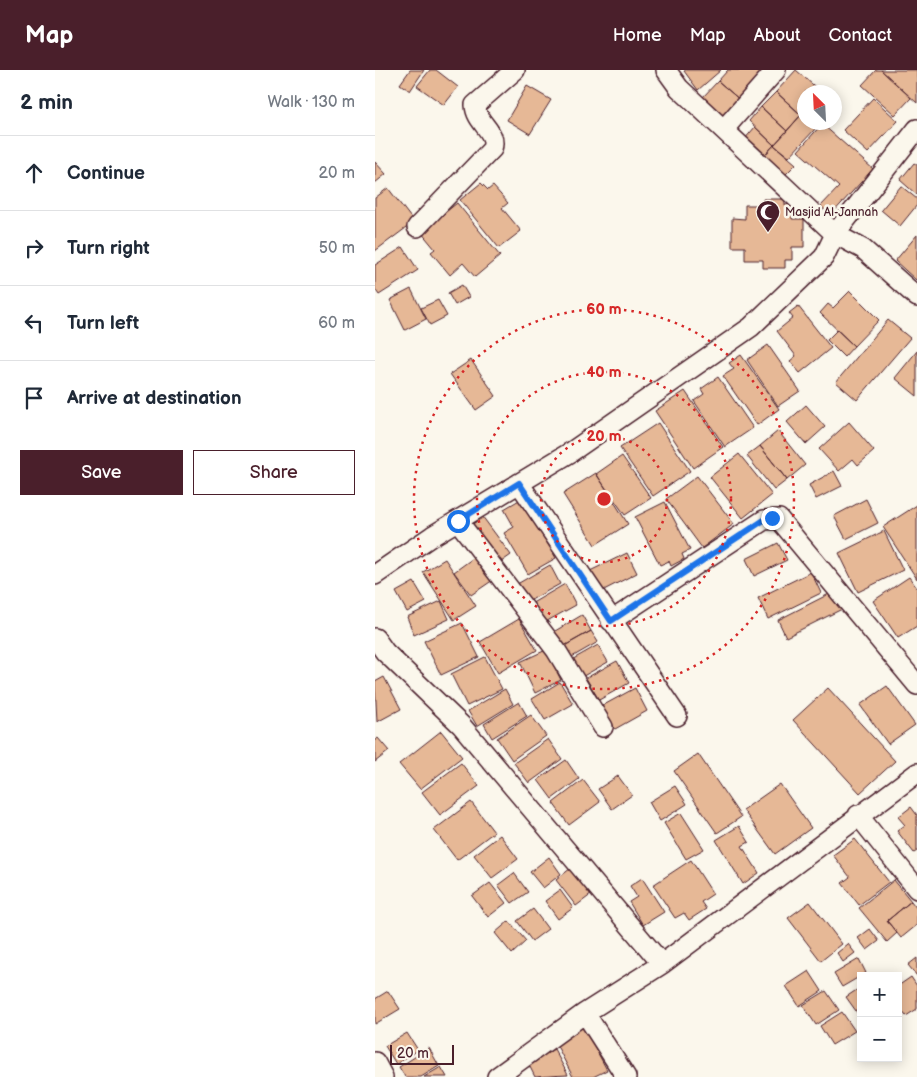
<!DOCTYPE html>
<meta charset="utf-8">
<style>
:root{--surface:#fff;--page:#f6f6f7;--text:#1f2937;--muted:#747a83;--line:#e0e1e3;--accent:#4a1f2b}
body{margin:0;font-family:"Balsamiq Sans",sans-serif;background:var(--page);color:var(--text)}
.controls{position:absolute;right:15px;bottom:15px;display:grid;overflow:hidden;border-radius:0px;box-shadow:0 2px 12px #0003}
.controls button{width:45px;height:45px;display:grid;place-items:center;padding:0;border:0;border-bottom:1px solid var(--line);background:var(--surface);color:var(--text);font:25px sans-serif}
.compass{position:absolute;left:422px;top:15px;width:45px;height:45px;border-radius:50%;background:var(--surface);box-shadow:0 2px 12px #0003;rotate:336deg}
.scale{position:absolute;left:15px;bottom:12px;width:64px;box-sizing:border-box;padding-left:5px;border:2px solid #4a1f2b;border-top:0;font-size:14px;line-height:18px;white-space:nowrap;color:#4a1f2b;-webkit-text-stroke:4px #fbf7ec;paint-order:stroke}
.stop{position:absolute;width:15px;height:15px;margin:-11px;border:4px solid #1a73e8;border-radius:50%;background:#fff}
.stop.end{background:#1a73e8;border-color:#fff;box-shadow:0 1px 5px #0008}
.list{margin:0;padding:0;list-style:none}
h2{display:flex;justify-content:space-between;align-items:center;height:65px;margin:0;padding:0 20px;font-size:21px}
h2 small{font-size:16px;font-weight:400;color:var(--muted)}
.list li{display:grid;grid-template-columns:32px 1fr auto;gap:15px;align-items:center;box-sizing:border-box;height:75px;padding:0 20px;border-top:1px solid var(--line)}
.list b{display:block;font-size:19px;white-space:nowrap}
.list em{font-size:16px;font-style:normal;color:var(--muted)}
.actions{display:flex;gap:10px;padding:15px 20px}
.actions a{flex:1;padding:11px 0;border:1px solid var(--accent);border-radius:0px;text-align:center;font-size:18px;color:var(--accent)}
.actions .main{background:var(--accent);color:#fff}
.icon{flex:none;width:28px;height:28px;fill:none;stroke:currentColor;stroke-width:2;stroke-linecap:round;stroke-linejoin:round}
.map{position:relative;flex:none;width:542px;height:1007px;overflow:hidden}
header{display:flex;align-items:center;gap:30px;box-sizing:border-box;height:70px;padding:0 25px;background:var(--accent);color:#fff}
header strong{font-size:24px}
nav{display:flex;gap:28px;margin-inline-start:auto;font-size:18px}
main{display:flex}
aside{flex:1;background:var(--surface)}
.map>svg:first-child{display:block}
</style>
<header>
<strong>Map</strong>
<nav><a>Home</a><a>Map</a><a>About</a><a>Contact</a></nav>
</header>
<main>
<aside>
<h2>2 min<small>Walk · 130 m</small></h2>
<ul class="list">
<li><svg class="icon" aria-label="ahead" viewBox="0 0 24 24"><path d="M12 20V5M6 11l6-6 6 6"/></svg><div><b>Continue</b></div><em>20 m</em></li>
<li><svg class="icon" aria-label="right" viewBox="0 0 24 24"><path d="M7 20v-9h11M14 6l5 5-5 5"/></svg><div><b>Turn right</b></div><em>50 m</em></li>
<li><svg class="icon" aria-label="left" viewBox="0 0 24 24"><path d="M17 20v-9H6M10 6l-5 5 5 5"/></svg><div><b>Turn left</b></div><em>60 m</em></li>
<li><svg class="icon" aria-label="arrive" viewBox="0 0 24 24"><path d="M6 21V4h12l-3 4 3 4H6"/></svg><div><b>Arrive at destination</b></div></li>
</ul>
<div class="actions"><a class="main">Save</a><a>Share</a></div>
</aside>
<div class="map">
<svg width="542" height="1007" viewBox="0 0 542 1007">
<rect width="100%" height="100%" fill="#fbf7ec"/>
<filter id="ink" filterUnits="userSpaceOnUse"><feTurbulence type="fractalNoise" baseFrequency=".02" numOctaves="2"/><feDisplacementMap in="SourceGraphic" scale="10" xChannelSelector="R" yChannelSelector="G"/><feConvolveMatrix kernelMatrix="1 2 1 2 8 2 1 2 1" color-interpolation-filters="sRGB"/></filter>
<g filter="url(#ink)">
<path fill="#e6b896" stroke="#4a1f2b" d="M35,0H49L35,21L25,14Z
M55,0H61L83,17L69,35L42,16Z
M311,0H346L323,20L309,1Z
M353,0H394L366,31L343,11Z
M421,0L446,22H430V48L401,22Z
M501,0H506L536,28L520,45L487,15Z
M506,0H542V33Z
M343,11L366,31L350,48L327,28Z
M152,16L176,30L155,64L132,50Z
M401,22L426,45L412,61L386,37Z
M498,28L523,51L493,83L468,60Z
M386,37L412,61L399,75L374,51Z
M426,45L430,48V52H434L441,58L414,87L399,75Z
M447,54L498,99L455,146L445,137L464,117L423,81Z
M380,57L399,75L388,87L369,70Z
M399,75L421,94L409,106L388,87Z
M0,92L11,104L0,113Z
M539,93L542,95V125L525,110Z
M106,113L113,120L118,116L133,133L127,138L146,161L124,178L85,130Z
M526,116L542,129V135L525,156L506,140Z
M13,118L39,152L0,181V128Z
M388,129H410V135H417V149H429V177H417V190H410V198H388V190H370V177H357V148L370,149V135H388Z
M82,133L125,186L100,207L88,193L75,205L56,182L60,179L46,162Z
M542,165V209L541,210L520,191Z
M28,177L43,200L4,225L0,219V195Z
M87,215L94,227L80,235L73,223Z
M36,219L51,249L30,260L15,230Z
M475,221L504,250L479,276L445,243L453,234L458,238Z
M63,230L72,246L55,255L46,238Z
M423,236L456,278L425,303L415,291L421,286L402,261L418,248L414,243Z
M513,250L535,268L482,330L461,312Z
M462,260L479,276L469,287L452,270Z
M393,275L425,321L403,336L372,290Z
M542,281V326L520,308Z
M366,285L404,339L382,355L348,306L359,299L354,293Z
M96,290L121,326L101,340L75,304Z
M343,307L378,358L350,377L319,331L329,324L326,319Z
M310,321L348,377L318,398L280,341Z
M431,335L450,357L431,374L412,352Z
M474,352L499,381L483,395L478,389L464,401L444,379Z
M283,353L315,401L278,426L245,378Z
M403,361L430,395L412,410L385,376Z
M385,376L412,410L399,420L372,386Z
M364,384L397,425L368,448L335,407Z
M247,386L276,428L250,445L221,404Z
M459,401L467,416L441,429L434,415Z
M221,403L253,454L220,475L188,424Z
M322,406L359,454L327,478L291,429Z
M146,429L181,488L153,504L129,463L139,457L129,439Z
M491,429L503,453L471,469L459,446Z
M290,432L315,480L307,484L309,489L296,496L294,491L285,495L260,447Z
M542,435V509L508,457Z
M107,446L136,485L119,497L91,458Z
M509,461L528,500L483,522L464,483Z
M403,473L412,490L379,506L371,489Z
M252,483L262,503L225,522L215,501Z
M101,486L118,510L96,525L79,502Z
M70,489L101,536L79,550L48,502Z
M175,495L185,514L147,535L137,517Z
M436,502L446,523L393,549L383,528Z
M534,507L542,518V556L523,568L498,531Z
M39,512L51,532L32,542L21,522Z
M190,514L201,535L165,555L154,535Z
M458,522L467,539L411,567L403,550Z
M66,531L74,549L39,565L32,547Z
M207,545L216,561L184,579L175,564Z
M144,549L162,580L123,603L105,572Z
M87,553L104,587L66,605L49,571Z
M216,561L223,572L190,591L184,579Z
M223,575L233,592L203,609L193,592Z
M171,580L186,610L160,623L145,592Z
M110,587L127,619L92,636L76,604Z
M242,591L254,613L224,630L211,608Z
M9,607L26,639L2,652L0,612Z
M185,612L198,634L170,650L157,629Z
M512,616L540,655L513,674L485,635Z
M260,618L272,641L240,659L227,636Z
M453,618L520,691L485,723L418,650Z
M130,619L138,634L102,656L93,641Z
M144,632L152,646L117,668L109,654Z
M156,645L171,666L137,690L122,668Z
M66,661L87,687L45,719L24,694Z
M3,668L14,681L0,692V670Z
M173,669L187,689L154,713L139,693Z
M323,684L366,747L342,763L299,701Z
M191,690L204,709L177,729L163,710Z
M86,693L104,716L65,745L47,722Z
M243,706L257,725L237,739L223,719Z
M208,710L225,732L194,755L178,733Z
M405,714L436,758L400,784L368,740Z
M300,716L312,734L285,751L274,732Z
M96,732L119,762L82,790L59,760Z
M536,737L542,745V781L539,783L522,761L530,755L523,747Z
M306,743L329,779L311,789L289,753Z
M364,756L374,772L367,776L384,803L368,814L341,770Z
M125,765L143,789L117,808L99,785Z
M480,769L514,812L484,835L467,813L475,807L458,785Z
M174,787L186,804L168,818L155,802Z
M316,790L338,824L326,832L331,839L314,850L309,843L300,848L278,815Z
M201,794L221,821L201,836L181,810Z
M139,803L153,822L137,833L123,815Z
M267,808L289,842L268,855L254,832L262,827L255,816Z
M519,810L536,831L512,851L522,863L512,872L484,838Z
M115,813L131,833L113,847L97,826Z
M185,820L198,838L183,849L170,831Z
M536,831L542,839V855L526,868L512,851Z
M435,832L467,874L446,891L413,848Z
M158,839L173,859L157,871L142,851Z
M134,851L151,871L137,884L120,863Z
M495,859L504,871L492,880L483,868Z
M473,874L480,883L468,892L462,883Z
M542,888V906L533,895Z
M484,889L491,903L467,917L459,904Z
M434,901L447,921L424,936L411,916Z
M536,907L542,916V939L531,946L523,936V916Z
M486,917V948L471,927Z
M13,921L25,939L0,954V929Z
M451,921L464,940L441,955L428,935Z
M467,942L480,961L457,975L445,956Z
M209,957L232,1000L218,1007H198L180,972Z
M32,963L43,980L21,994L10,976Z
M54,978L64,996L46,1007H30L24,997Z
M179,979L193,1005L160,1007L153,993Z
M66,997L72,1007H49Z"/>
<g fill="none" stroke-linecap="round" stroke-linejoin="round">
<g stroke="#4a1f2b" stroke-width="22">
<path id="minor" d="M349,59L401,0
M542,59L460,164L488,179L542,227
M42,157L117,79C123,61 101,54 100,35L140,0
M144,413L302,646
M83,451L181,580L228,657
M0,505L57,466L196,382L376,257L449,187L460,164L304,18L291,0
M236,551L389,450L404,449L542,615
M0,568L10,582L86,655L287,894
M483,745L542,819
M210,943L251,1007
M0,992L8,1007
M122,1007L210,943L287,894L542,703"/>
</g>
<use href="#minor" stroke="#fbf7ec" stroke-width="19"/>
</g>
</g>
<g fill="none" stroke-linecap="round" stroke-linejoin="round" filter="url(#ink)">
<path stroke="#1a73e8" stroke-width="6" d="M83,451L144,413L236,551L389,450L397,448"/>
</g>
<g fill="none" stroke="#d62828" stroke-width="2.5" stroke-dasharray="2.5 5">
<circle cx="229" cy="429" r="63"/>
<circle cx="229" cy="429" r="127"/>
<circle cx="229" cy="429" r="190"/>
</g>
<defs>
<g id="mosque-pin" transform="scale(1.25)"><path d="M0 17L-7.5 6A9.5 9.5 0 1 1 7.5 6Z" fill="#4a1f2b" stroke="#fbf7ec"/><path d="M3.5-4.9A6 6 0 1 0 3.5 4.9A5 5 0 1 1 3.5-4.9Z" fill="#fff"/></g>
</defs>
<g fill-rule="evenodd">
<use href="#mosque-pin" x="393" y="142"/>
</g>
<g text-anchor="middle" stroke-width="5" stroke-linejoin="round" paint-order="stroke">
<g font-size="12" fill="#4a1f2b" stroke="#fbf7ec" text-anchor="start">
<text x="410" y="146">Masjid Al-Jannah</text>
</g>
</g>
<circle cx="229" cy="429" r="8" fill="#d62828" stroke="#fbf7ec" stroke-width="2.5"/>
<g font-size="15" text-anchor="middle" font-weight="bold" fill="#d62828" stroke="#fbf7ec" stroke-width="5" stroke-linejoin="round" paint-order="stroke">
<text x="229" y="244">60 m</text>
<text x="229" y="307">40 m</text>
<text x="229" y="371">20 m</text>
</g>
</svg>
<div class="controls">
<button>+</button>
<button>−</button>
</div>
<svg class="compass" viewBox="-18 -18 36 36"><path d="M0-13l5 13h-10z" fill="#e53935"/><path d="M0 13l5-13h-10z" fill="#747a83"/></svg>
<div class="scale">20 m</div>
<div class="stop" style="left:83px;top:451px"></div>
<div class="stop end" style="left:397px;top:448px"></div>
</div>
</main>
